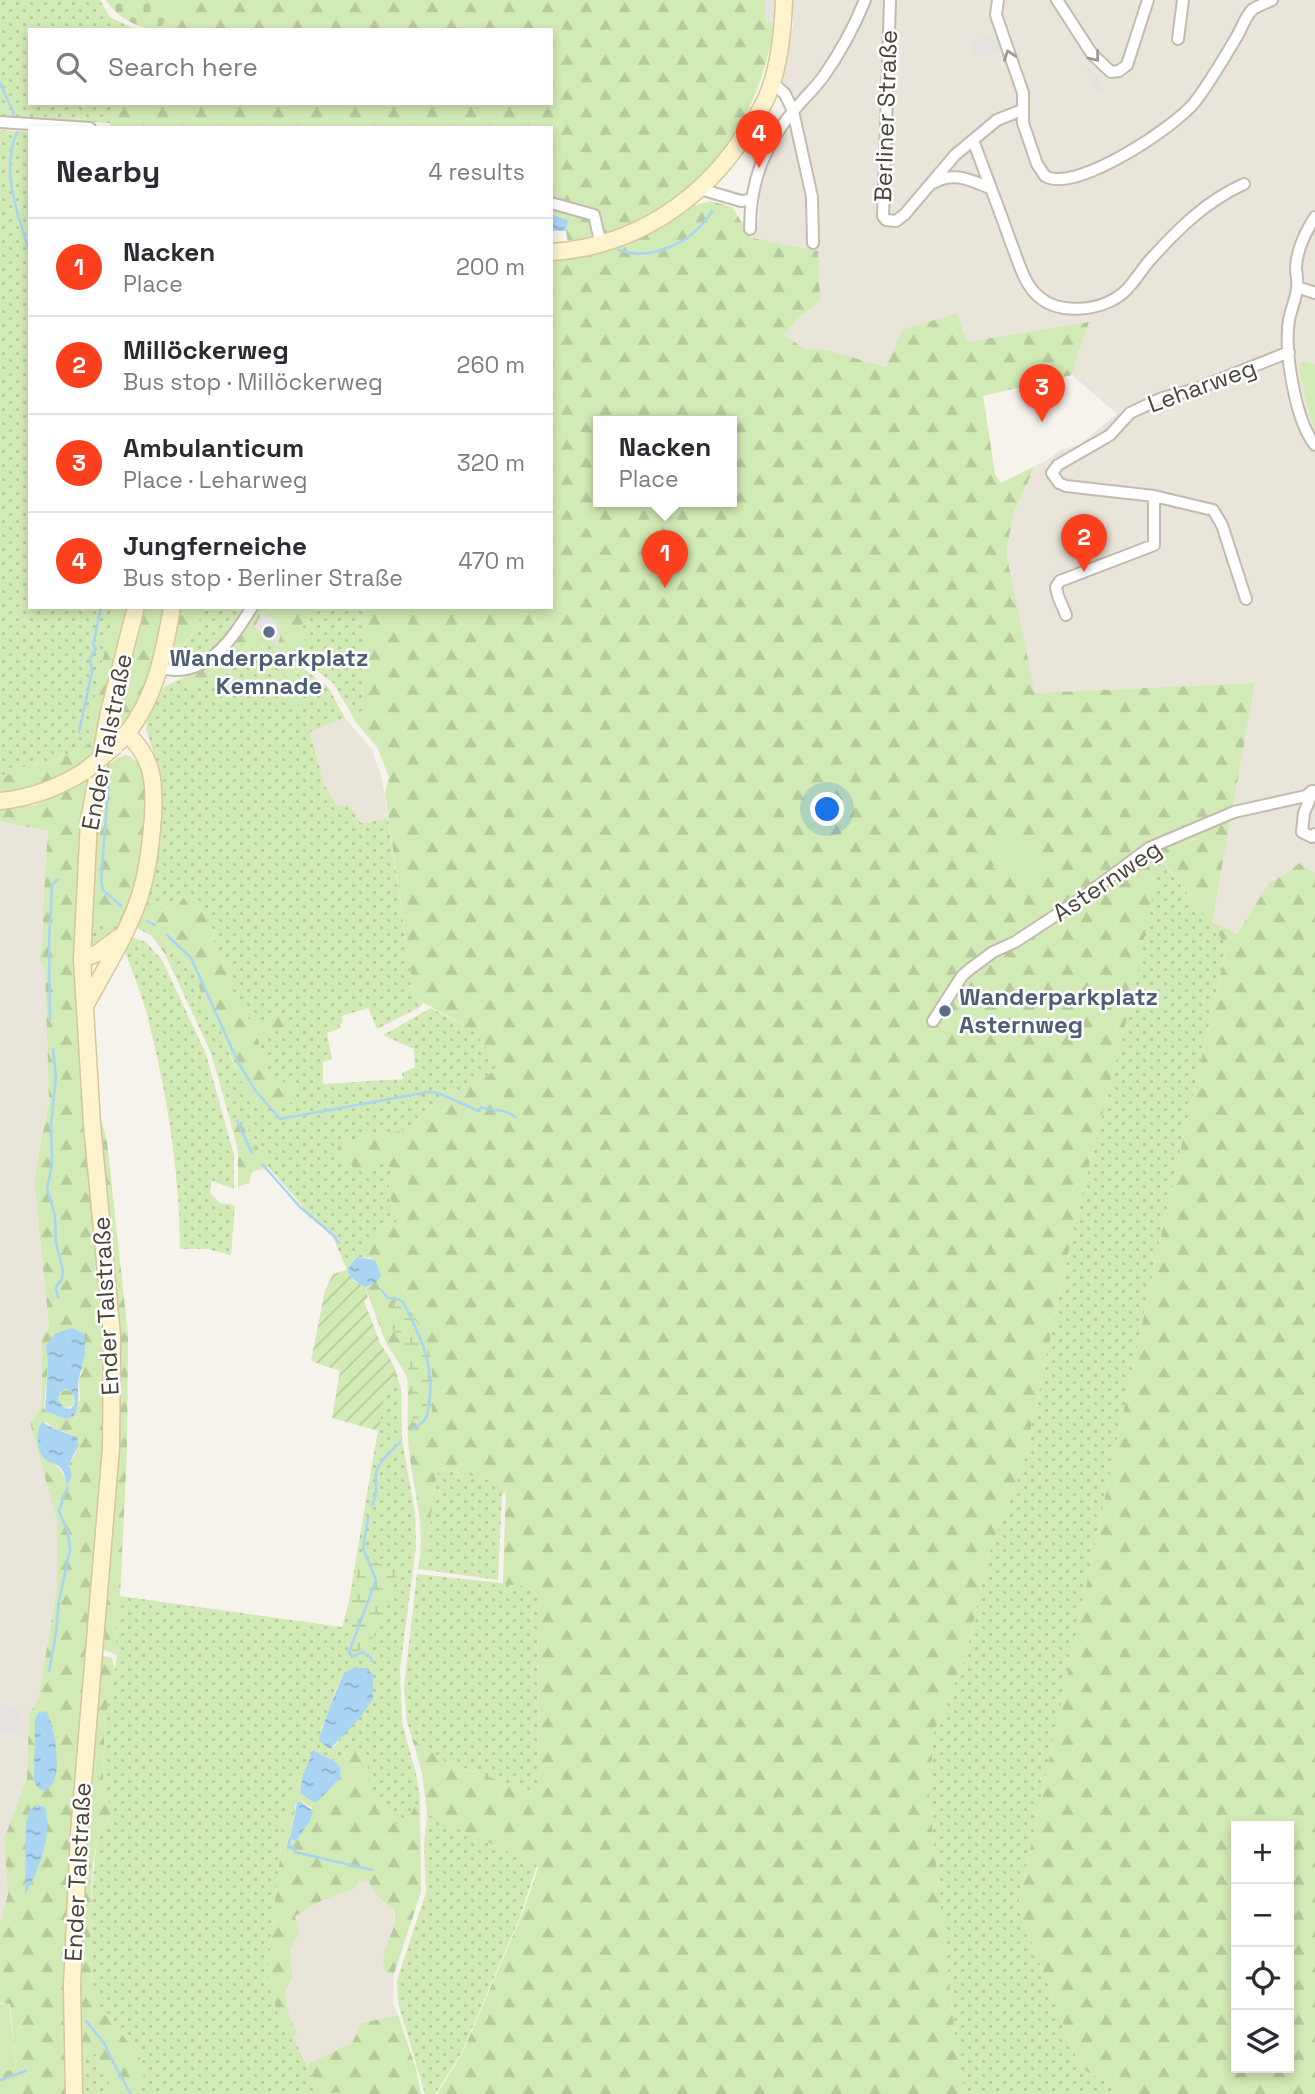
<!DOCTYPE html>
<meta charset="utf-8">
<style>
:root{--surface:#fff;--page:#f7f7f7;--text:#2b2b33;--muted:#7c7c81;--line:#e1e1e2;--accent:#fc3f1d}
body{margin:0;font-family:"Space Grotesk",sans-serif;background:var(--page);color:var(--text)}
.controls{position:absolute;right:21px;bottom:21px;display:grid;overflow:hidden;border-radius:0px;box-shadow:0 4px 10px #0003}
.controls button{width:63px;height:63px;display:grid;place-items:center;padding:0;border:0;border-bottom:2px solid var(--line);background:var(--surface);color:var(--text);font:35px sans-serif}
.you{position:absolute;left:828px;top:810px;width:24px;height:24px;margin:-18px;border:5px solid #fff;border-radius:50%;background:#1a73e8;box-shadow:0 0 0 10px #1a73e833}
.badge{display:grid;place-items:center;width:46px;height:46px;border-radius:50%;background:var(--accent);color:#fff;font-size:23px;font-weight:700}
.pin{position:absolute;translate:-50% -58px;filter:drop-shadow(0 2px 4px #0008)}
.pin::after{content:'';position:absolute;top:37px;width:24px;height:21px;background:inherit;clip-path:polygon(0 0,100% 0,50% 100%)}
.popup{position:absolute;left:593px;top:416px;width:144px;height:91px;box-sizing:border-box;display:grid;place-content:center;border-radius:0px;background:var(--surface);filter:drop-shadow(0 2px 5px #0005);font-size:23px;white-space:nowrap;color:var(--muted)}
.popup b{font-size:26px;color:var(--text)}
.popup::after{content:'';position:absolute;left:50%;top:100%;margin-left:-14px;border:14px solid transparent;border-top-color:var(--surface)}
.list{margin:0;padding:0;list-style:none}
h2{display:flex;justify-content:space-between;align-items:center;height:91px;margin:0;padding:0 28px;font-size:30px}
h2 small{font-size:23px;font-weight:400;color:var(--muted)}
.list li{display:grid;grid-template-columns:46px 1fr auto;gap:21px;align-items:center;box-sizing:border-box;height:98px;padding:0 28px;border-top:2px solid var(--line)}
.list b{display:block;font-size:26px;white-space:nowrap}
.list p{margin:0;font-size:23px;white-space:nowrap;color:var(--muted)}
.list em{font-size:23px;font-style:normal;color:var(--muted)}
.icon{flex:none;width:38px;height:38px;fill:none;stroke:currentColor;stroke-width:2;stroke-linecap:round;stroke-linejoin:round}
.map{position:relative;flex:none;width:1315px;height:2094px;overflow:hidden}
.search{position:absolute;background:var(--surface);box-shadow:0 4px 10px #0003;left:28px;top:28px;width:525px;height:77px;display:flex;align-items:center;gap:18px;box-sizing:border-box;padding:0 24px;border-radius:0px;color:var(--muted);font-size:26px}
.panel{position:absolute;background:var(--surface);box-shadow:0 4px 10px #0003;left:28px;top:126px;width:525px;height:483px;border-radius:0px}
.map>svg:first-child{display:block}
</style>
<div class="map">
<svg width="1315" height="2094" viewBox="0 0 1315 2094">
<defs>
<pattern id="grass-dots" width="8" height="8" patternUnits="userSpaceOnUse" patternTransform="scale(1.75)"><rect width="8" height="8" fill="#d2eab5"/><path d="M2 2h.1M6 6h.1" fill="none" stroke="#b6ca9c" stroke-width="1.8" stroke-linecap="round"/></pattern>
<pattern id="forest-firs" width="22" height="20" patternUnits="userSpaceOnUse" patternTransform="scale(1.75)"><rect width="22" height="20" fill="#d2eab5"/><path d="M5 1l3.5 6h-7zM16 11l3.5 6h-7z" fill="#b6ca9c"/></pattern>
<pattern id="wetland-marsh" width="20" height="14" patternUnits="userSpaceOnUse" patternTransform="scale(1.75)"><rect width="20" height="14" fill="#d2eab5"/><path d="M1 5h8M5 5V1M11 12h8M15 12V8" fill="none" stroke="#b6ca9c"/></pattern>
<pattern id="cemetery-stones" width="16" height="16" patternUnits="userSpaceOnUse" patternTransform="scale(1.75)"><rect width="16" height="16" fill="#d2eab5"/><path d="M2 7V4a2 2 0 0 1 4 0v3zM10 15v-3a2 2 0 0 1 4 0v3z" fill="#b6ca9c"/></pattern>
<pattern id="garden-furrows" width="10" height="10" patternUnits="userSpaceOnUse" patternTransform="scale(1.75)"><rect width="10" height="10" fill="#d2eab5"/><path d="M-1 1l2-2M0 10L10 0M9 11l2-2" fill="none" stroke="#b6ca9c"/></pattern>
<pattern id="water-ripples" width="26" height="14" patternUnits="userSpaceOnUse" patternTransform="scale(1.75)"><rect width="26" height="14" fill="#a9d4f2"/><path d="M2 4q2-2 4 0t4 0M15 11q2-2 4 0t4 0" fill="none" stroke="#8caec5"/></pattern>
</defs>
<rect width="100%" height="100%" fill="#f6f3ec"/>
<path fill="#eae5da" d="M793,0H1315V873L1299,863L1291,870L1269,883L1237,934L1211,922L1255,683L1035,693L1005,553L1008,527L1035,466L1046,461L1060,450L1079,445L1117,414L1072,375L1089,323L967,343L957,313L886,367L824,349H805L784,335L798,318L820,301L752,238L759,219L760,187L767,161L774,147L805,106L782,82L793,26Z
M345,718L372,750L382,778L388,818L361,823L348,804L337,806L324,784L310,732Z
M0,821L48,830L43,907V938L39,961L45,969L49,1101L34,1179L49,1328L42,1339V1406L30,1423L57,1521V1588L38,1700L29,1714L27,1778L4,1839L8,1894L0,1923Z
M360,1880L369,1882L378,1898L391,1906L394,1914L395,1923L386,1972L394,1974L393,2004L398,2015L362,2023L352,2043L307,2064L293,2036L298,2035L285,2005L288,1983L293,1977L290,1950L299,1933L295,1916L321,1901L354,1889Z"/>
<path fill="url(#grass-dots)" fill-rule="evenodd" d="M0,0H100L110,17L137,30H30V103H121L110,123L0,117Z
M0,130L30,132V607H118C102,651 94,698 89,745L47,763L26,766L0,779Z
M203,607H243L217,648L190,664L179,660L174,650L175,646H184L196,630Z
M308,607H365L362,711L352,715L333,683L304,661L310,652L300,630Z
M269,639L277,646C280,667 281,690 299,703L297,673L301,667L328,687L345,718L310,732L324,784L337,806L348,804L361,823L388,818L414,997L423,1003L420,1007L377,1029L368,1008L342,1016L343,1023L339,1024L341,1028L327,1033L332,1059L323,1062V1084L403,1079L402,1073L415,1067L414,1049L383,1035L431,1008L472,1030L503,1067L437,1101L406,1130L364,1136L379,1161L397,1171L387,1190L399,1220L365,1244L370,1258L357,1257L347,1270L332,1235L307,1215L301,1204L268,1167L245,1124L231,1123L211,1053L165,954L175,951L194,970L203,1000L222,1033L235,1068L285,1083L268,1075L257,1035L283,1015L252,1024L233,996L229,970L215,951L213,930L176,910L147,899L151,885L161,815L157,762L146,730L147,721L164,687L182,678L185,685L230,665L249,642L261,648Z
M1159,857L1227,945L1160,1240L1018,1906L1080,2068L1130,2094H965L957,2053L929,1799L934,1732L966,1656L988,1556L1024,1461L1077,1213L1134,991Z
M124,919L116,932L89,954L90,927Z
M132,937L146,942L162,960L206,1054L234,1155V1189L212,1181L210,1193L220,1203L235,1205L231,1255L207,1249H180C180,1170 166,1090 147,1014C141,992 131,970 124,948Z
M396,1372L401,1388L402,1439L415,1513L416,1546L400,1670L402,1722L416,1774L420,1796V1807L414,1808L405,1826L392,1823L385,1803L371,1789L346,1752L337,1763L313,1750L302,1783L298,1780L282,1821L280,1857L270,1944L269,1986L277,2011L293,2036L320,2093L345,2092L346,2094H139L137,2089L145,2068L138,2054L98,2005L92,1990L90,1911L97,1840L111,1814L103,1778L105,1715L111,1698L109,1682L115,1669L117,1655L115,1636L120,1596L342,1627L348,1606L384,1394ZM355,1667L365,1668L360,1717L351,1725L333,1748L321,1728C335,1709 331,1677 355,1667Z
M439,1468L506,1484L505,1493H502L498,1580L426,1570L434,1487Z
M417,1574L538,1587L539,1794L446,1762L412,1738L407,1722L404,1687Z
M427,1814L537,1865L520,1917L461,2054L435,2094H425L398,2003L397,1980L426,1892L424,1847Z
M80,2052L97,2054L114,2094H81Z"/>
<path fill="url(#forest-firs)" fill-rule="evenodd" d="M175,0H765V21L775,23C760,109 722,174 645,219C629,228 587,239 568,244L566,231L568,220L551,214V128H111L110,123L121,103H551V30H160Z
M710,201L732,207L752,238L818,251L820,301L798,318L784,335L805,349H824L886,367L902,330L957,313L967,342L1089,322L1072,375L983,396L995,474L1001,483L1035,466L1013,515L1006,553L1035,693L1255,683L1212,922L1237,934L1269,883L1291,870L1299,863L1315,873V2094H1130L1080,2068L1018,1906L1160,1240L1227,946L1160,857L1134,991L1077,1213L1024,1461L988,1556L966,1656L934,1732L929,1799L957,2053L965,2094H437L462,2054L521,1917L538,1869L537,1865L427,1814L422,1773L412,1738L446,1762L539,1794L538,1588L503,1584L506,1484L439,1468L434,1487L426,1570L418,1569C427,1520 411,1486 408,1439C407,1419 409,1398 407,1378L404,1371L386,1343L365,1287L372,1285L375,1260L370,1258L364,1244L399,1220L387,1190L397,1171L379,1161L364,1173L336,1154L339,1145L364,1136L406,1130L437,1101L503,1067L472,1030L414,997L385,793L389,777L377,747L355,721L352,715L362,711L365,607H551V258L605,248L650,234L690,207ZM598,422H732V502H598ZM1236,1826H1289V2068H1236Z
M118,607H132L103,710L93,754C67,779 35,790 0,796V779L26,766L47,763L89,745C94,698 102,651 118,607Z
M146,607H164C159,637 143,720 115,734L117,713Z
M180,607H203L196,630L183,646H175L173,643Z
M258,607H308L309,609L300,630L310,652L297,673L299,704L293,707L281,671L277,646L280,636L275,620L262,613L255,627L269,639L260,648L253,650L248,643C230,665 215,684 184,685L182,678L223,656Z
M126,755C160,764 147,858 138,883C134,896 129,907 124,919L90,927L96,821L104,769L117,758Z
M86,780L74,953L83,1127L105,1333V1449L71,1833L66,1984L68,2094H0V2073L16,2068L10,2004L0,2003V1923L8,1894L4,1839L27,1778L29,1714L38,1700L57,1588V1521L30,1423L42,1406V1339L49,1327L34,1179L49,1101L45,969L39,961L43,938V907L48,831L0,821V810L35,805ZM46,1346L82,1372L79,1380L80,1400L66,1419L45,1411L44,1408L48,1364ZM46,1422L55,1429L74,1435L76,1453L69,1464L72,1475L68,1487C63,1472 60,1466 45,1459L38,1434L40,1425Z
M185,895L196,899L213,930L215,951L229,970L233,996L252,1023L283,1014L286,1026L257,1036L268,1074L285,1083L295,1082C300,1100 293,1102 278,1110L248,1098L222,1033L203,1000L194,970L175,951L165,954L152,936L135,927L147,899L175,910Z
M102,1122L107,1141L128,1335L127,1451L120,1596L115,1636L117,1655L99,1648L117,1450L97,1124Z
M231,1123L245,1124L268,1167L252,1172L249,1183L238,1187V1152Z
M57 1399a9 9 0 1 1 18 0a9 9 0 1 1-18 0Z
M103,1656L112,1658L115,1669L109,1682L111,1698L105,1715L103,1778L111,1813L97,1840L93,1866L90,1911L92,1990L98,2005L138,2054L145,2068L142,2084L137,2089L139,2094H114L97,2054L80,2052C76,1922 89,1791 98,1661Z
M357,1748L366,1755L371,1789L385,1803L392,1823L405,1826L414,1807H420L421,1892L394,1974L386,1972C375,1951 400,1931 394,1912C391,1904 383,1903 378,1897C374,1893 372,1887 369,1882L360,1880L354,1889L321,1901L295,1916L299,1933L290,1950L293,1977C278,1995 290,2017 298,2035L293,2036L277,2011L269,1986L270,1944L280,1857L282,1821L297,1780L302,1783L300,1793C320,1790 337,1792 341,1769L337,1763L347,1752ZM296,1802H302L312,1808L295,1841L290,1839Z
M398,2015L416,2069L421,2094H346L344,2092L320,2094L307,2064L352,2043L362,2023Z"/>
<path fill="url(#wetland-marsh)" d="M402,1296C431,1344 435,1359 432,1415L413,1423L408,1364L402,1344L383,1313Z
M361,1556L399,1571C387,1592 386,1621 371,1640C367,1645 360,1650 354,1655L349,1651L352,1598Z"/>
<path fill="url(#cemetery-stones)" d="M106,0H175L160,30C140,30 116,17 106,0Z"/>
<path fill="#d2eab5" d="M1306,361L1315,365V431L1303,391L1305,390L1304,383H1301L1299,363Z
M1002,834L1044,858L1036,882L993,868Z
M0,2004H9L16,2068L0,2073Z"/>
<path fill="url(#garden-furrows)" d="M347,1270L354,1281L365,1287L368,1298L364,1301L381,1345L390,1358L396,1372L384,1394L379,1431L332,1418L340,1371L311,1361L325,1290L333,1274Z"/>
<path fill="#e5e3e0" d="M765,0H776L775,23L765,21Z
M997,36L1002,51L974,58L972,39Z
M1091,67L1104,90L1098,94L1085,70Z
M262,613L275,619L280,636L277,646L255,627Z
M0,1706L19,1708L18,1733L0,1732Z"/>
<path fill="url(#water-ripples)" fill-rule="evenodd" d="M551,214L568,220L566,231H551Z
M357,1257L375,1260L381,1276L375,1283L365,1287C356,1282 351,1279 347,1270Z
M72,1328L83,1333C88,1348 83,1363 79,1378C76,1395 82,1401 73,1417L66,1419L45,1411L48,1364L46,1346L55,1334ZM66,1389C76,1393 78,1403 70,1409L64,1408L58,1400L60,1392Z
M42,1422L55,1429L77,1437L78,1446L69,1464L72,1475L67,1488C66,1481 65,1473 60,1467C56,1463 49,1463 45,1459C36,1451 36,1430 42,1422Z
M355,1667L365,1668L373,1674V1699L360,1718L330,1749L319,1741C319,1736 341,1676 345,1672C347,1671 353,1668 355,1667Z
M46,1711C54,1723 60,1764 55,1778C53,1784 50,1787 45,1791L38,1788L34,1781L35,1720L38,1713Z
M313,1750L337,1763L341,1769L339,1779L317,1802H313L300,1793L303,1775Z
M297,1802H301L313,1811L310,1821L296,1841L290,1839Z
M36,1805L45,1807C53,1836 38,1871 25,1895L26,1824L29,1811Z"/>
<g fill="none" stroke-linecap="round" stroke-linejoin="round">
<path stroke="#a9d4f2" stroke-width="2.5" d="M0,83L14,114
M17,132C0,171 18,214 30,254
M619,250C654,262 694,241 712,211
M79,732L92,672L90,658L96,649L93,645L101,607
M109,777L101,881L103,890L121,906
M147,921L155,925
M167,935L191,958L238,1062L255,1090L280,1119L428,1092L438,1093L479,1111L481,1107C493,1112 505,1108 515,1117
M50,1019L49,943L52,885L58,879
M53,1049L56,1077L51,1124L52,1165L47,1189L55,1216L56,1243L63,1271L62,1279L56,1287L58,1298
M237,1121L252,1153
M263,1165L300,1207L333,1235L339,1243
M382,1291L388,1298L398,1299L403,1302C418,1332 433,1360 430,1395C429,1413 428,1421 412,1430
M372,1505C380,1489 373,1483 377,1470C380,1460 393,1450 400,1442
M368,1518L363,1548L376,1580L349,1652L352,1657L363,1652L371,1658L372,1661
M49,1671L56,1633L59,1601L70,1550L68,1533L59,1511L67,1488
M290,1839L288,1848L294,1846L295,1852L372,1870
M86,2021L104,2043L114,2064L131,2094
M0,2080L26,2071"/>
<g stroke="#c2bbae" stroke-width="14">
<path id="street" d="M890,0L883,216L886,220L896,221L905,214L955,155L997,120L1022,110
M998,0L996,15L1023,93V123L1037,164L1045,176C1075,194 1175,127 1195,102C1210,82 1223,60 1236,38C1241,30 1245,17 1252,10C1257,6 1266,3 1272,0
M1057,0L1092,54L1111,72L1119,71L1127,65L1148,0
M1178,39L1183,0
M772,82L785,94L793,111L812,197L813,243
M0,122L90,128
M973,140C985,173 998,206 1010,240C1017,257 1022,279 1035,293C1056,316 1100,312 1123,293C1133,285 1141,270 1150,260C1178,229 1206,201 1244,184
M933,183C954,171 970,180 990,188
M700,189L741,201L750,200
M551,203L594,215L601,245
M1315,217C1306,231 1297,249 1296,267C1296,274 1298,281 1297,288C1296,299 1291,309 1289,320C1284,351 1295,420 1315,445
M750,229C750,182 764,145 795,109C804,98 815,88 823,77C840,53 854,27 865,0
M1297,287L1315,293
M1246,599L1222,525L1213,510L1154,496L1066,486L1059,483L1052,473L1058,465L1110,435L1130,413L1162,398L1196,389L1289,352
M1066,615L1058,596L1056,587L1060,581L1154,545V496
M160,668C206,679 231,641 252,607
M1313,791L1304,813L1302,832L1312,837L1315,834
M933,1021L962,976L970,969L993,952L1015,942L1079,900L1149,848L1234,812L1306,796L1312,791"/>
</g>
<g stroke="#d6c79b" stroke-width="19">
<path id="secondary" d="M551,252C634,247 704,200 747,131C756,118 765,104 770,89C780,61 783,30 784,0
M119,742C154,706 164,655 172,607
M0,801C32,798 58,788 85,771
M82,959L98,953L118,938
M85,1006C105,968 132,928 143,885C149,863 151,840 153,817C155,783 153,757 127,734
M74,2094L72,1985L79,1833L111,1448L112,1335L92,1124L82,959L89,821L109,712L136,607"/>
</g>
<use href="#street" stroke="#fff" stroke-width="10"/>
<use href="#secondary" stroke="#fff3cd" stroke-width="16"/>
<g stroke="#d6c79b" stroke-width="19" stroke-linecap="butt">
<path id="secondary-bridge" d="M85,771L115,746"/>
</g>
<use href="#secondary-bridge" stroke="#fff3cd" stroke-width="16"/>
</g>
<defs><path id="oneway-chevron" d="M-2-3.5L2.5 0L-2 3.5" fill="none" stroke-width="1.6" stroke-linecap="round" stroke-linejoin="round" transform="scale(1.75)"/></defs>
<g stroke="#9c9892">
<use href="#oneway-chevron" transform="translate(1009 55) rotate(-109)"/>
<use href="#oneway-chevron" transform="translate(1095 57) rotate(52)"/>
</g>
<g fill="#5c6f8a" stroke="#fff" stroke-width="2.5">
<circle cx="269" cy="632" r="7"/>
<circle cx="945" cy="1011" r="7"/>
</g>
<g text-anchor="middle" stroke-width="5" stroke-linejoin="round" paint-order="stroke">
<g font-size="24" fill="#4b4439" stroke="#fff">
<text transform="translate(886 116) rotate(-88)" y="8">Berliner Straße</text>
<text transform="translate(1202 386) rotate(-20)" y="8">Leharweg</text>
<text transform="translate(107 742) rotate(-79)" y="8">Ender Talstraße</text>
<text transform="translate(1107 881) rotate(-34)" y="8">Asternweg</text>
<text transform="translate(106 1306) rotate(-93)" y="8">Ender Talstraße</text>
<text transform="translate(78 1872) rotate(-87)" y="8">Ender Talstraße</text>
</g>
<g font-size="24" font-weight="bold" fill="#4e5e75" stroke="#fff">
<text x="269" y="666">Wanderparkplatz<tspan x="269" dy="28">Kemnade</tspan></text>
<text x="959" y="1005" text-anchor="start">Wanderparkplatz<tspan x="959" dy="28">Asternweg</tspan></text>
</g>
</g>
</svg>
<div class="controls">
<button>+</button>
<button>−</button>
<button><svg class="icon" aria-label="locate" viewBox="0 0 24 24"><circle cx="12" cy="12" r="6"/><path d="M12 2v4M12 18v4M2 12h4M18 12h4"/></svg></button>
<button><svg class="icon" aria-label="layers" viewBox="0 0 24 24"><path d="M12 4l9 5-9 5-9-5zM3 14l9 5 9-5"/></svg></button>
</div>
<div class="you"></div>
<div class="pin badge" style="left:665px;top:588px">1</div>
<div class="popup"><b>Nacken</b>Place</div>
<div class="pin badge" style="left:1084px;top:572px">2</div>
<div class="pin badge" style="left:1042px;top:422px">3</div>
<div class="pin badge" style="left:759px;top:168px">4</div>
<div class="search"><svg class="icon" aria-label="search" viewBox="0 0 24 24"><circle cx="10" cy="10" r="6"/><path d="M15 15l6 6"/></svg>Search here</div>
<section class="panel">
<h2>Nearby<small>4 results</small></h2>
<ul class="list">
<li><span class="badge">1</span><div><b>Nacken</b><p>Place</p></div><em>200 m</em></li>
<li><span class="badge">2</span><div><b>Millöckerweg</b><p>Bus stop · Millöckerweg</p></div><em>260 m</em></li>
<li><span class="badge">3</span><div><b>Ambulanticum</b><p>Place · Leharweg</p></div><em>320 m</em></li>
<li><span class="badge">4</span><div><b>Jungferneiche</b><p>Bus stop · Berliner Straße</p></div><em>470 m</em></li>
</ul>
</section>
</div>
